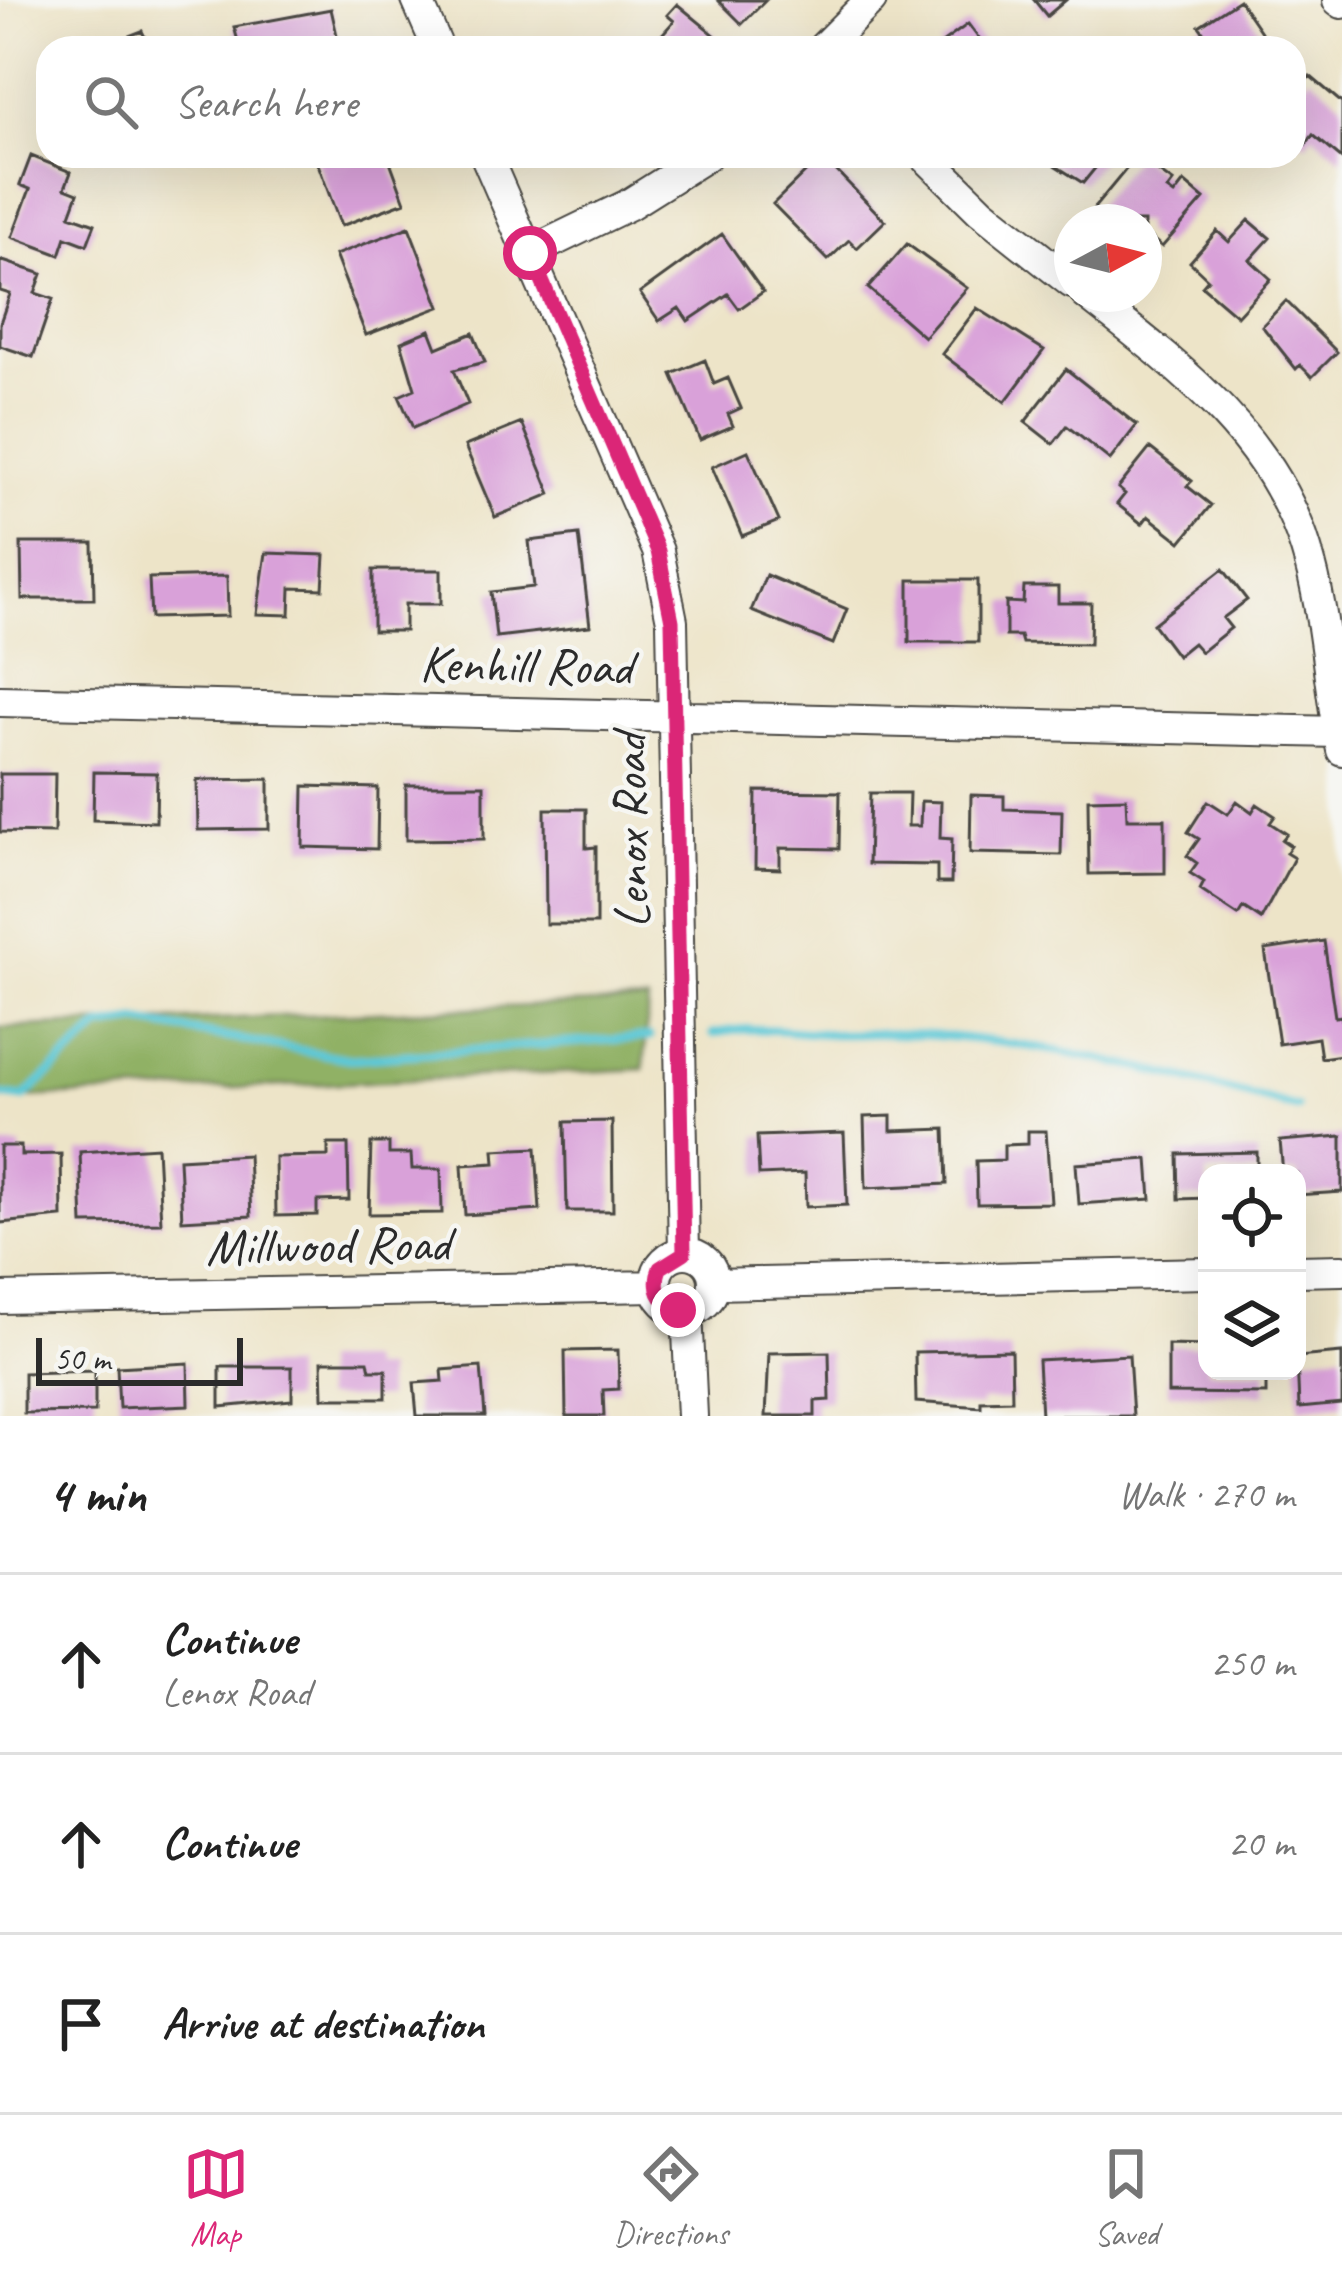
<!DOCTYPE html>
<meta charset="utf-8">
<style>
:root{--surface:#fff;--page:#f6f6f6;--text:#222;--muted:#767676;--line:#e0e0e0;--accent:#db2777}
body{margin:0;font-family:Caveat,sans-serif;background:var(--page);color:var(--text)}
.controls{position:absolute;right:36px;bottom:36px;display:grid;overflow:hidden;border-radius:24px;box-shadow:0 12px 48px #0002}
.controls button{width:108px;height:108px;display:grid;place-items:center;padding:0;border:0;border-bottom:3px solid var(--line);background:var(--surface);color:var(--text);font:60px sans-serif}
.compass{position:absolute;left:1054px;top:204px;width:108px;height:108px;border-radius:50%;background:var(--surface);box-shadow:0 12px 48px #0002;rotate:83deg}
.scale{position:absolute;left:36px;bottom:30px;width:207px;box-sizing:border-box;padding-left:12px;border:6px solid #2b2b2b;border-top:0;font-size:33px;line-height:42px;white-space:nowrap;color:#2b2b2b;-webkit-text-stroke:9px #f6f6f2;paint-order:stroke}
.stop{position:absolute;width:36px;height:36px;margin:-27px;border:9px solid #db2777;border-radius:50%;background:#fff}
.stop.end{background:#db2777;border-color:#fff;box-shadow:0 3px 12px #0008}
.list{margin:0;padding:0;list-style:none}
h2{display:flex;justify-content:space-between;align-items:center;height:156px;margin:0;padding:0 48px;font-size:51px}
h2 small{font-size:39px;font-weight:400;color:var(--muted)}
.list li{display:grid;grid-template-columns:78px 1fr auto;gap:36px;align-items:center;box-sizing:border-box;height:180px;padding:0 48px;border-top:3px solid var(--line)}
.list b{display:block;font-size:45px;white-space:nowrap}
.list p{margin:0;font-size:39px;white-space:nowrap;color:var(--muted)}
.list em{font-size:39px;font-style:normal;color:var(--muted)}
.icon{flex:none;width:66px;height:66px;fill:none;stroke:currentColor;stroke-width:2;stroke-linecap:round;stroke-linejoin:round}
.map{position:relative;flex:none;width:1342px;height:1416px;overflow:hidden}
.search{position:absolute;background:var(--surface);box-shadow:0 12px 48px #0002;left:36px;right:36px;top:36px;height:132px;display:flex;align-items:center;gap:30px;box-sizing:border-box;padding:0 42px;border-radius:36px;color:var(--muted);font-size:45px}
.sheet{height:696px;background:var(--surface)}
nav{display:flex;justify-content:space-around;align-items:center;box-sizing:border-box;height:168px;border-top:3px solid var(--line);background:var(--surface);font-size:33px;color:var(--muted)}
nav a{display:grid;justify-items:center;gap:6px}
nav .on{color:var(--accent)}
.map>svg:first-child{display:block}
</style>
<div class="map">
<svg width="1342" height="1416" viewBox="0 0 1342 1416">
<rect width="100%" height="100%" fill="#f6f6f2"/>
<filter id="ink" filterUnits="userSpaceOnUse"><feTurbulence type="fractalNoise" baseFrequency=".00833" numOctaves="2"/><feDisplacementMap in="SourceGraphic" scale="24" xChannelSelector="R" yChannelSelector="G"/><feConvolveMatrix kernelMatrix="1 2 1 2 8 2 1 2 1" color-interpolation-filters="sRGB"/></filter>
<filter id="wash" filterUnits="userSpaceOnUse"><feTurbulence type="fractalNoise" baseFrequency=".004" numOctaves="4" result="noise"/><feDisplacementMap in="SourceGraphic" scale="48" xChannelSelector="R" yChannelSelector="G"/><feGaussianBlur stdDeviation="2.7" result="paint"/><feColorMatrix in="noise" values="0 0 0 0 0 0 0 0 0 0 0 0 0 0 0 0 0 1.4 0 .05"/><feComposite in="paint" operator="in"/></filter>
<g filter="url(#wash)">
<rect width="100%" height="100%" fill="#ede4c8"/>
<path fill="#90b165" stroke="#5e6e48" stroke-width="3" d="M648,1001L644,1069L0,1099V1028Z"/>
<g fill="none" stroke-linecap="round" stroke-linejoin="round">
<path stroke="#5dc8d6" stroke-width="9" d="M713,1034C759,1023 802,1035 849,1034C1001,1029 1150,1069 1297,1108
M0,1095L23,1098L101,1027L137,1022L351,1059L650,1037"/>
</g>
<g id="blocks">
<path fill="#d9a1d9" d="M718,0H766L742,24Z
M1034,0H1066L1047,16Z
M1239,0L1272,48H1215L1199,26Z
M677,4L716,36L704,48H650L674,21L667,15Z
M331,9L339,44L219,48L238,41L234,27Z
M968,24L986,48H941L939,45Z
M142,31L150,48H86L111,43Z
M1310,76L1342,103V159L1313,135L1306,144L1294,134L1298,119L1294,95Z
M31,156L71,172L65,188L78,193L70,215L95,224L87,245L66,237L60,255L12,237L30,189L20,185Z
M315,156H388L405,202L341,226Z
M822,156L885,221L857,248L849,240L828,260L773,204Z
M1040,156H1105L1083,183Z
M1137,156L1173,182L1167,190L1174,195L1184,182L1204,199L1162,247L1144,232V222H1112L1094,208Z
M1249,220L1270,238L1250,260L1271,279L1237,316L1202,286L1208,279L1190,262L1217,231L1229,242Z
M409,227L440,307L366,335L335,255Z
M722,234L763,292L739,309L728,294L688,321L679,308L659,321L640,293Z
M907,244L967,288L924,337L868,288Z
M0,260L42,274L35,293L53,299L33,357L0,346V323L10,294L0,291Z
M1286,301L1337,352L1312,377L1300,365L1296,369L1262,326Z
M977,308L1044,350L1005,402L942,354Z
M430,330L437,348L473,333L485,362L454,370L468,404L413,428L399,396L415,389L401,342Z
M705,360L714,384L728,378L741,408L728,414L733,426L700,440L672,374Z
M1066,369L1137,425L1110,460L1067,426L1053,444L1025,422Z
M522,423L551,494L495,517L465,446Z
M1150,448L1192,481L1187,486L1211,505L1181,542L1148,516L1142,524L1117,504L1125,494L1118,488Z
M748,451L779,521L742,536L712,467Z
M579,535L590,626L496,637L491,592L534,587L529,541Z
M21,543H93L94,599H22Z
M266,553L325,555L323,589L291,588L290,615L257,614Z
M1223,569L1247,600L1223,618L1231,628L1201,652L1193,643L1177,656L1153,624Z
M373,570H441V604H405V631H373Z
M766,575L847,609L833,644L751,611Z
M227,576L228,616L151,618L149,578Z
M909,580H978V642H909Z
M1024,587H1058V603H1091L1090,644L1022,643L1020,636H1006V602L1023,603Z
M94,772L157,773L156,822L93,820Z
M0,774H55L54,833L0,832Z
M269,779V829L198,830L197,780Z
M406,785H484V839L406,840Z
M304,786L378,788L377,849L303,847Z
M756,791L840,792L839,849L780,848V869L755,868Z
M870,793H909L908,826H920L921,801L941,802L940,838L952,839L951,883H937V865L868,864Z
M971,795L1004,796V809L1062,811L1061,855L970,853Z
M1126,798L1127,819H1165V873L1089,874L1088,799Z
M1208,801L1228,814L1237,801L1252,812L1257,804L1275,816L1270,823L1287,834L1282,840L1291,846L1286,853L1294,858L1261,919L1243,907L1238,915L1200,890L1204,882L1190,873L1197,863L1187,856L1199,839L1188,832Z
M545,809H586V848L596,847V924H546Z
M1324,941L1335,1017L1342,1016V1055L1321,1058L1318,1038L1279,1044L1265,950Z
M891,1116V1131L945,1129L947,1184L866,1188L864,1117Z
M612,1121L613,1211H567L565,1122Z
M1028,1131H1046L1051,1203L977,1204L976,1161L1004,1160V1145L1028,1144Z
M844,1133L847,1205L806,1207L805,1173L759,1175L757,1136Z
M1342,1136V1192L1297,1195V1173H1283L1280,1141Z
M371,1143H389V1154H411L412,1169H441L442,1213L369,1214Z
M328,1144H348L349,1200L317,1201V1215L276,1216L275,1157L328,1156Z
M0,1146H21V1155L61,1154L62,1217L0,1223Z
M157,1147L161,1223L83,1224L80,1152Z
M536,1148L540,1210L465,1215L462,1165L495,1163L494,1150Z
M1257,1152V1173H1207V1198L1179,1199L1178,1154Z
M248,1155L251,1216L182,1220L179,1159Z
M1148,1159L1151,1199L1079,1204L1076,1164Z
M1168,1345L1207,1346V1371H1266V1394L1168,1393Z
M618,1350L619,1389L603,1390L604,1416H566L565,1351Z
M1011,1350L1012,1400L981,1401V1407L916,1402L915,1352Z
M829,1352L830,1400L815,1401V1416H766L769,1353Z
M1342,1353V1404L1299,1408L1297,1357Z
M1129,1355L1133,1416H1041L1038,1360Z
M322,1361H368L370,1370H386V1398H323Z
M188,1363L189,1405L119,1408L117,1367Z
M220,1367H292V1400L220,1407Z
M481,1367L485,1416H417L414,1383L443,1381L442,1370Z
M95,1371V1412L24,1413V1373Z"/>
</g>
</g>
<g filter="url(#ink)">
<use href="#blocks" fill-opacity="0" stroke="#484743" stroke-width="3"/>
<g fill="none" stroke-linecap="round" stroke-linejoin="round">
<g stroke="#484743" stroke-width="34">
<path id="minor" d="M417,0L438,48
M1338,0L1342,3
M823,48L871,0
M486,156L658,551L672,621L684,1253
M925,156L981,211L1072,283
M529,253L628,205L706,156
M1086,294C1176,365 1271,434 1306,549C1326,613 1328,685 1342,750
M0,701L1338,732
M656 1282a29 29 0 1 1 58 0a29 29 0 1 1-58 0Z
M1297,1271L1342,1270
M714,1284L1207,1273
M0,1298L657,1286
M687,1311L692,1416"/>
</g>
<use href="#minor" stroke="#fff" stroke-width="30"/>
</g>
</g>
<g fill="none" stroke-linecap="round" stroke-linejoin="round" filter="url(#ink)">
<path stroke="#db2777" stroke-width="15" d="M530,253L658,551L672,621L684,1253L660,1268C653,1287 659,1302 678,1310"/>
</g>
<g text-anchor="middle" stroke-width="9" stroke-linejoin="round" paint-order="stroke">
<g font-size="51" fill="#2b2b2b" stroke="#f6f6f2">
<text transform="translate(526 664) rotate(1)" y="18">Kenhill Road</text>
<text transform="translate(629 831) rotate(-91)" y="18">Lenox Road</text>
<text transform="translate(328 1244) rotate(-1)" y="18">Millwood Road</text>
</g>
</g>
</svg>
<div class="controls">
<button><svg class="icon" aria-label="locate" viewBox="0 0 24 24"><circle cx="12" cy="12" r="6"/><path d="M12 2v4M12 18v4M2 12h4M18 12h4"/></svg></button>
<button><svg class="icon" aria-label="layers" viewBox="0 0 24 24"><path d="M12 4l9 5-9 5-9-5zM3 14l9 5 9-5"/></svg></button>
</div>
<svg class="compass" viewBox="-18 -18 36 36"><path d="M0-13l5 13h-10z" fill="#e53935"/><path d="M0 13l5-13h-10z" fill="#767676"/></svg>
<div class="scale">50 m</div>
<div class="stop" style="left:530px;top:253px"></div>
<div class="stop end" style="left:678px;top:1310px"></div>
<div class="search"><svg class="icon" aria-label="search" viewBox="0 0 24 24"><circle cx="10" cy="10" r="6"/><path d="M15 15l6 6"/></svg>Search here</div>
</div>
<section class="sheet">
<h2>4 min<small>Walk · 270 m</small></h2>
<ul class="list">
<li><svg class="icon" aria-label="ahead" viewBox="0 0 24 24"><path d="M12 20V5M6 11l6-6 6 6"/></svg><div><b>Continue</b><p>Lenox Road</p></div><em>250 m</em></li>
<li><svg class="icon" aria-label="ahead" viewBox="0 0 24 24"><path d="M12 20V5M6 11l6-6 6 6"/></svg><div><b>Continue</b></div><em>20 m</em></li>
<li><svg class="icon" aria-label="arrive" viewBox="0 0 24 24"><path d="M6 21V4h12l-3 4 3 4H6"/></svg><div><b>Arrive at destination</b></div></li>
</ul>
</section>
<nav>
<a class="on"><svg class="icon" aria-label="map" viewBox="0 0 24 24"><path d="M3 6l6-2 6 2 6-2v14l-6 2-6-2-6 2zM9 4v14M15 6v14"/></svg>Map</a>
<a><svg class="icon" aria-label="directions" viewBox="0 0 24 24"><path d="M12 3l9 9-9 9-9-9zM9 14v-3h6M13 9l2 2-2 2"/></svg>Directions</a>
<a><svg class="icon" aria-label="saved" viewBox="0 0 24 24"><path d="M7 4h10v16l-5-4-5 4z"/></svg>Saved</a>
</nav>
